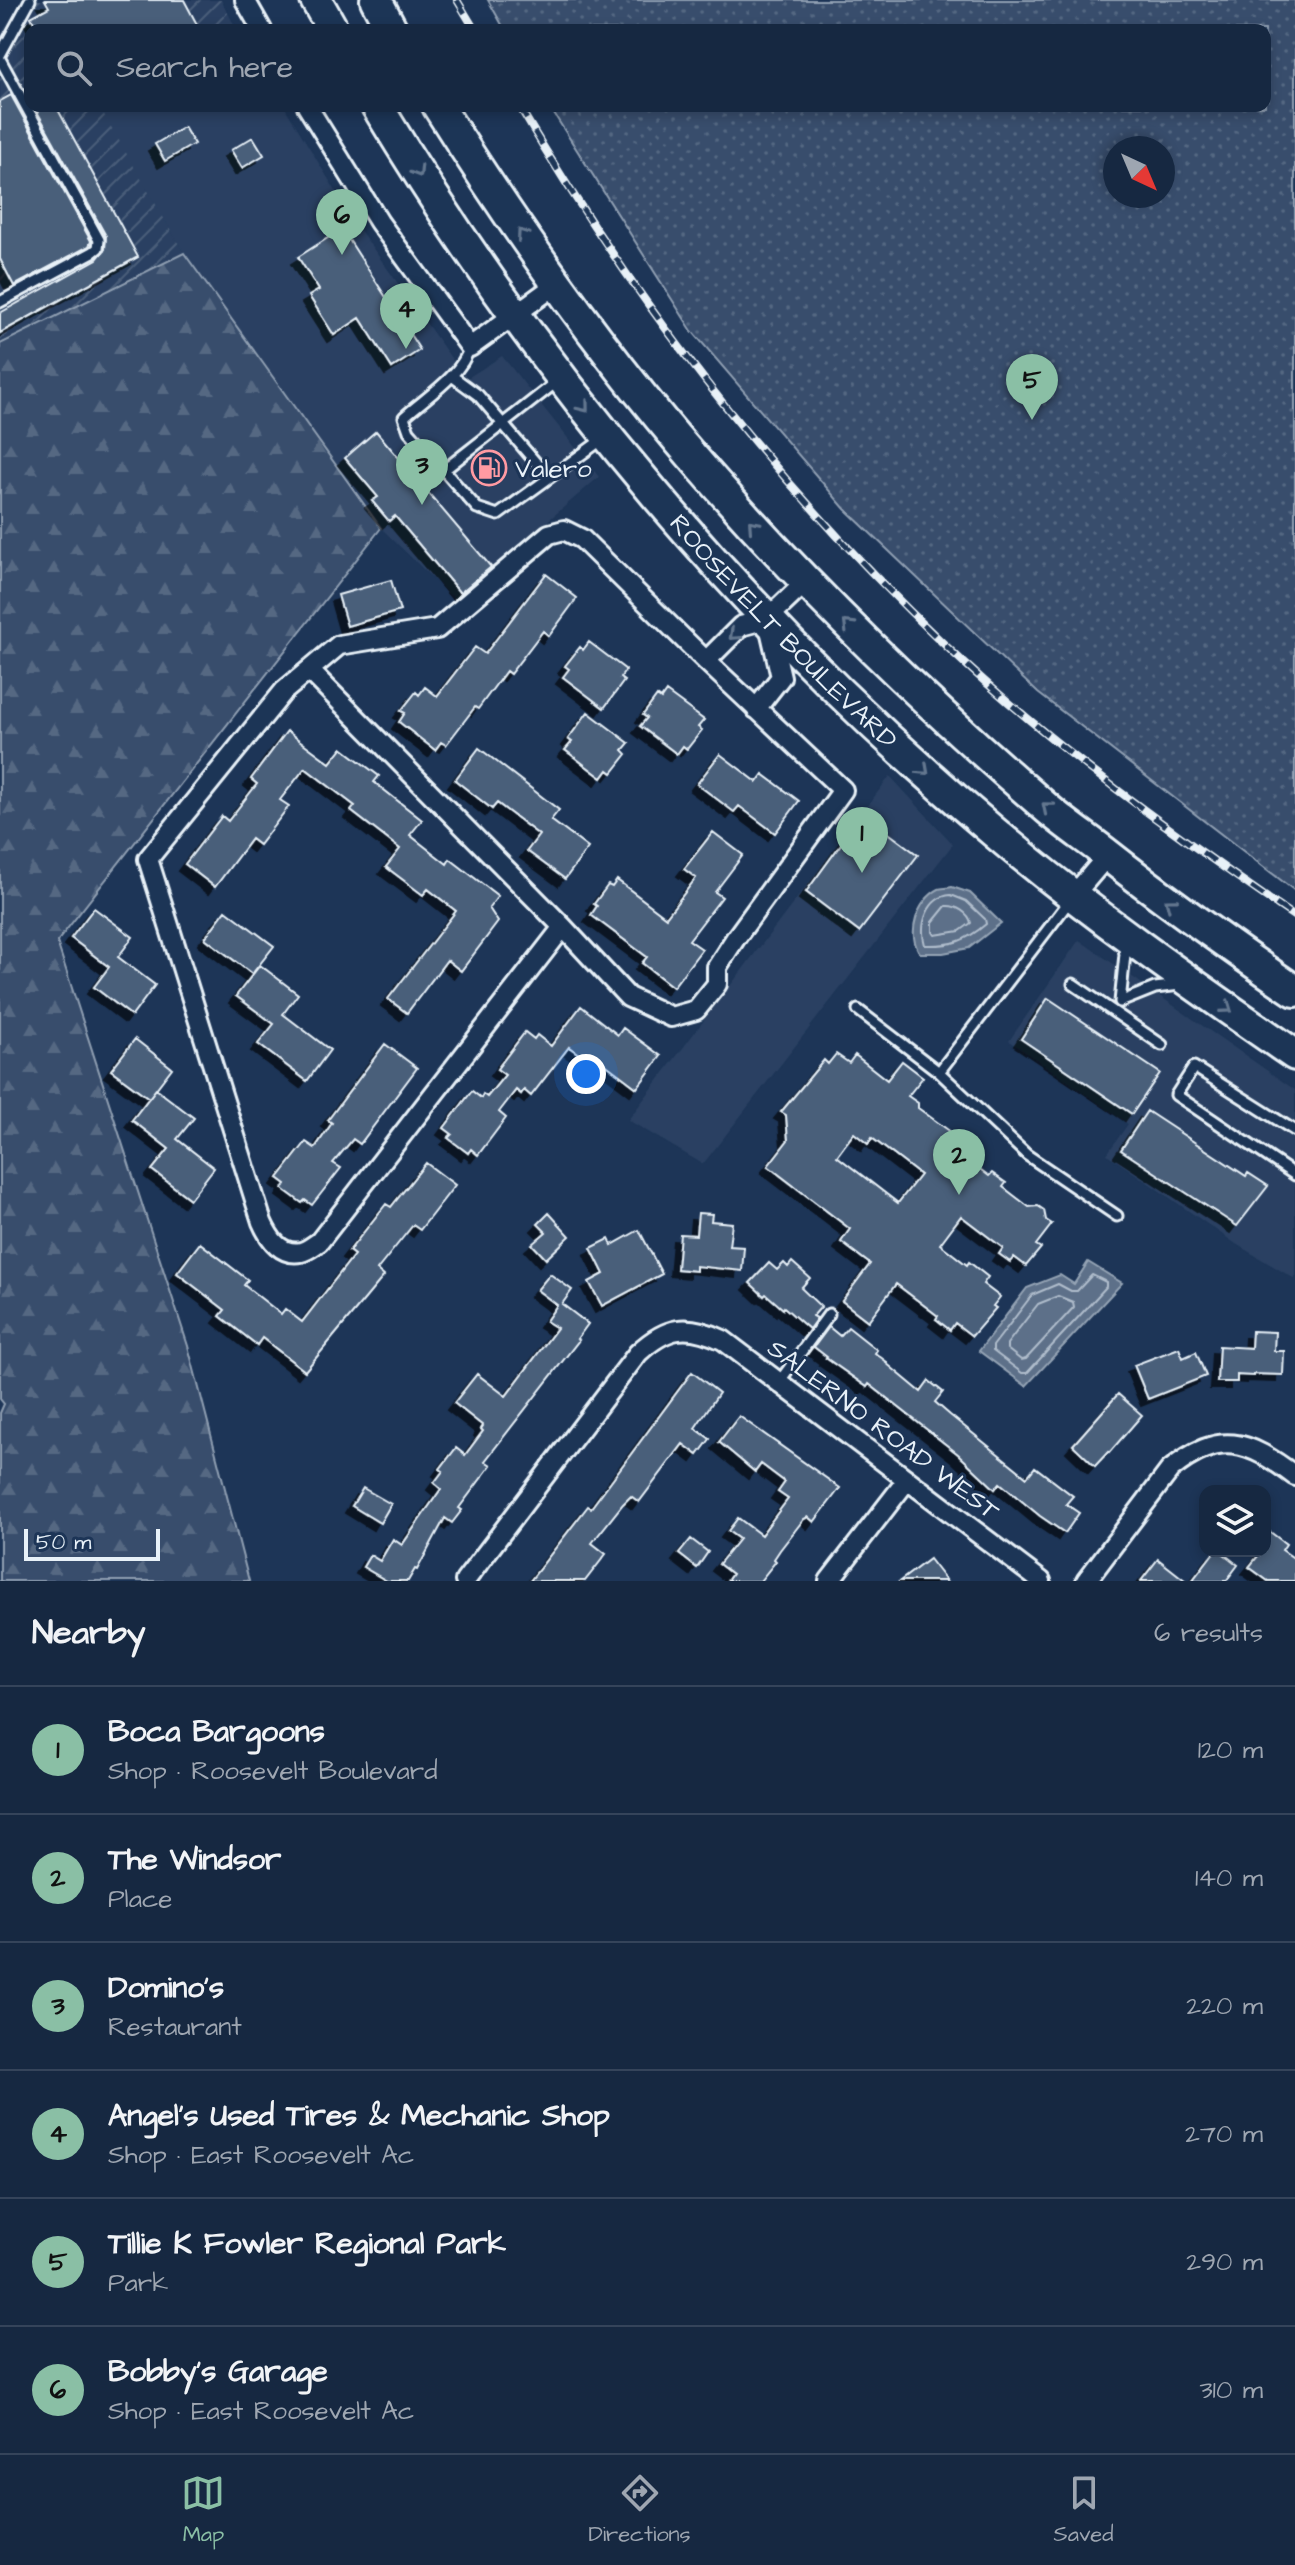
<!DOCTYPE html>
<meta charset="utf-8">
<style>
:root{--surface:#162841;--page:#23344c;--text:#f1f3f6;--muted:#9ea6b1;--line:#35445a;--accent:#8abfa5}
body{margin:0;font-family:"Architects Daughter",sans-serif;background:var(--page);color:var(--text)}
.controls{position:absolute;right:24px;bottom:24px;display:grid;overflow:hidden;border-radius:16px;box-shadow:0 4px 12px #0003}
.controls button{width:72px;height:72px;display:grid;place-items:center;padding:0;border:0;border-bottom:2px solid var(--line);background:var(--surface);color:var(--text);font:40px sans-serif}
.compass{position:absolute;left:1103px;top:136px;width:72px;height:72px;border-radius:50%;background:var(--surface);box-shadow:0 4px 12px #0003;rotate:136deg}
.scale{position:absolute;left:24px;bottom:20px;width:136px;box-sizing:border-box;padding-left:8px;border:4px solid #e8f1f8;border-top:0;font-size:22px;line-height:28px;white-space:nowrap;color:#e8f1f8;-webkit-text-stroke:6px #1d3557;paint-order:stroke}
.you{position:absolute;left:586px;top:1074px;width:28px;height:28px;margin:-20px;border:6px solid #fff;border-radius:50%;background:#1a73e8;box-shadow:0 0 0 12px #1a73e833}
.badge{display:grid;place-items:center;width:52px;height:52px;border-radius:50%;background:var(--accent);color:#111;font-size:26px;font-weight:700}
.pin{position:absolute;translate:-50% -66px;filter:drop-shadow(0 2px 4px #0008)}
.pin::after{content:'';position:absolute;top:42px;width:28px;height:24px;background:inherit;clip-path:polygon(0 0,100% 0,50% 100%)}
.list{margin:0;padding:0;list-style:none}
h2{display:flex;justify-content:space-between;align-items:center;height:104px;margin:0;padding:0 32px;font-size:34px}
h2 small{font-size:26px;font-weight:400;color:var(--muted)}
.list li{display:grid;grid-template-columns:52px 1fr auto;gap:24px;align-items:center;box-sizing:border-box;height:128px;padding:0 32px;border-top:2px solid var(--line)}
.list b{display:block;font-size:30px;white-space:nowrap}
.list p{margin:0;font-size:26px;white-space:nowrap;color:var(--muted)}
.list em{font-size:26px;font-style:normal;color:var(--muted)}
.icon{flex:none;width:44px;height:44px;fill:none;stroke:currentColor;stroke-width:2;stroke-linecap:round;stroke-linejoin:round}
.map{position:relative;flex:none;width:1295px;height:1581px;overflow:hidden}
.search{position:absolute;background:var(--surface);box-shadow:0 4px 12px #0003;left:24px;right:24px;top:24px;height:88px;display:flex;align-items:center;gap:20px;box-sizing:border-box;padding:0 28px;border-radius:16px;color:var(--muted);font-size:30px}
.sheet{height:872px;background:var(--surface)}
nav{display:flex;justify-content:space-around;align-items:center;box-sizing:border-box;height:112px;border-top:2px solid var(--line);background:var(--surface);font-size:22px;color:var(--muted)}
nav a{display:grid;justify-items:center;gap:4px}
nav .on{color:var(--accent)}
.map>svg:first-child{display:block}
</style>
<div class="map">
<svg width="1295" height="1581" viewBox="0 0 1295 1581">
<defs>
<pattern id="industrial-furrows" width="10" height="10" patternUnits="userSpaceOnUse" patternTransform="scale(2)"><rect width="10" height="10" fill="#2a4162"/><path d="M-1 1l2-2M0 10L10 0M9 11l2-2" fill="none" stroke="#495d79"/></pattern>
<pattern id="forest-firs" width="22" height="20" patternUnits="userSpaceOnUse" patternTransform="scale(2)"><rect width="22" height="20" fill="#374d6c"/><path d="M5 1l3.5 6h-7zM16 11l3.5 6h-7z" fill="#546782"/></pattern>
<pattern id="park-dots" width="8" height="8" patternUnits="userSpaceOnUse" patternTransform="scale(2)"><rect width="8" height="8" fill="#374d6c"/><path d="M2 2h.1M6 6h.1" fill="none" stroke="#546782" stroke-width="1.8" stroke-linecap="round"/></pattern>
<filter id="shadow"><feDropShadow dx="-7" dy="7" stdDeviation="0" flood-color="#0009"/></filter>
</defs>
<rect width="100%" height="100%" fill="#1d3557"/>
<filter id="ink" filterUnits="userSpaceOnUse"><feTurbulence type="fractalNoise" baseFrequency=".0125" numOctaves="2"/><feDisplacementMap in="SourceGraphic" scale="16" xChannelSelector="R" yChannelSelector="G"/><feConvolveMatrix kernelMatrix="1 2 1 2 8 2 1 2 1" color-interpolation-filters="sRGB"/></filter>
<g filter="url(#ink)">
<path fill="#2a4162" d="M110,106H284L357,226L466,379L502,356L599,477L455,600L381,528L184,253L101,111Z
M890,776L953,844L703,1164L628,1120Z
M1079,940L1295,1090V1279L1236,1244L1107,1154L1128,1124L1009,1041Z"/>
<path fill="url(#industrial-furrows)" d="M22,0H221L237,30H30V106H110L102,111L184,253L0,344V36Z"/>
<path fill="url(#forest-firs)" stroke="#909fb2" stroke-width="2" d="M184,253L381,528L57,942L188,1346L249,1581H0V1413L4,1404L0,1399V344Z"/>
<path fill="url(#park-dots)" stroke="#909fb2" stroke-width="2" fill-rule="evenodd" d="M488,0H1295V891L1038,693L845,509L692,331L549,106H1265V30H505ZM1115,148H1163V196H1115Z"/>
<path fill="#5d7089" stroke="#95a4b5" stroke-width="2" d="M952,887L970,893L1001,923L969,948L943,953H920C906,935 917,900 939,889C941,888 949,888 952,887Z
M1088,1262L1122,1283L1026,1386L979,1351L1027,1288L1060,1275L1074,1284Z"/>
<g fill="none" stroke-linecap="round" stroke-linejoin="round">
<path stroke="#b0bdcc" stroke-width="2" d="M951,895L966,901L985,919L986,924C966,941 952,946 925,945C919,925 927,897 951,895Z
M946,906C956,905 969,913 971,923L960,931L935,935L933,932V922Z
M1092,1275L1106,1282V1287L1027,1373H1022L993,1351V1346L1032,1295L1058,1284L1071,1291H1077Z
M1058,1296L1073,1302L1074,1307L1026,1359L1021,1360L1007,1349V1344L1038,1304Z"/>
</g>
<path fill="#495e7a" stroke="#e8f1f8" stroke-width="2" fill-rule="evenodd" filter="url(#shadow)" d="M45,0H184L200,30H38L31,17L49,7Z
M11,95L91,241L89,246L14,286L0,259V101Z
M34,106H56L138,257L0,333V313L97,259L105,249L106,236Z
M184,127L194,144L165,161L155,144Z
M253,137L264,155L242,168L231,150Z
M342,229L420,350L392,368L360,318L334,335L309,296L319,290L298,257Z
M376,431L491,567L460,593L395,516L389,521L372,501L378,497L345,458Z
M546,574L577,598L549,636L543,631L510,674L506,671L478,709L475,707L446,745L441,742L435,750L399,722L405,713L401,711L416,692L419,695L425,687L437,696L475,647L485,654Z
M391,580L400,611L347,626L338,595Z
M589,642L626,670L620,678L624,681L604,708L563,677L569,669L565,666L580,647L583,650Z
M666,692L704,720L698,727L702,730L687,749L683,746L677,754L640,726L647,718L643,715L657,696L661,699Z
M588,712L629,743L623,750L627,754L612,773L608,770L602,778L565,750L572,742L568,739Z
M287,731L330,763L342,748L379,776L374,782L422,820L410,835L447,864L450,859L498,896L489,908L498,922L461,971L447,960L407,1013L388,999L456,911L428,889L423,895L386,867L400,849L351,811L355,806L305,768L280,800L289,806L259,845L251,839L215,887L185,864L222,816L228,821L257,784L251,779Z
M479,748L559,810L551,820L588,848L565,879L527,851L539,835L497,803L492,809L455,780Z
M720,754L757,782L763,774L799,801L775,833L739,806L734,812L697,784Z
M863,814L918,855L859,932L806,892Z
M713,832L743,855L715,892L722,897L689,940L702,949L673,987L642,963L647,957L591,915L597,906L594,904L608,885L612,887L617,880L666,917L696,878L684,869Z
M94,908L133,937L118,957L155,985L132,1016L94,987L109,967L71,938Z
M226,910L274,946L252,974L205,938Z
M260,965L298,994L283,1014L330,1050L307,1081L258,1044L274,1024L236,996Z
M1048,998L1160,1073L1132,1114L1021,1039Z
M581,1006L618,1035L623,1028L661,1056L637,1088L600,1060L595,1066L569,1047L531,1096L524,1090L521,1094L516,1090L499,1112L506,1118L478,1155L471,1149L468,1153L448,1138L452,1134L444,1128L472,1091L481,1098L483,1094L487,1097L505,1075L497,1069L525,1032L534,1039L537,1035L551,1046Z
M135,1039L172,1068L149,1098L111,1070Z
M385,1044L417,1068L360,1144L353,1139L333,1163L341,1168L312,1205L305,1200L302,1203L283,1189L286,1184L278,1178L306,1142L315,1148L332,1123L328,1120Z
M836,1054L849,1063L855,1055L887,1080L902,1061L923,1077L908,1096L918,1103V1108L955,1135L952,1138L962,1145L964,1157L989,1176L992,1173L1006,1183L1003,1187L1029,1207L1038,1206L1044,1210L1046,1220L1052,1224L1036,1245L1041,1248L1026,1266L1014,1257L1010,1262L999,1254L1003,1248L961,1216L940,1244L967,1265L969,1262L988,1277L983,1284L1000,1297L993,1306L996,1308L972,1336L955,1323L950,1330L936,1319L938,1316L896,1284L868,1321L842,1301L870,1264L841,1242L850,1229L768,1166L788,1140L786,1115L781,1112L824,1060L828,1064ZM854,1133L868,1144L872,1138L920,1175L898,1203L837,1156Z
M156,1089L194,1118L177,1139L214,1168L190,1199L152,1170L169,1149L132,1120Z
M1147,1111L1246,1176L1248,1173L1268,1186L1237,1226L1121,1150Z
M426,1163L455,1185L420,1230L413,1225L377,1270L384,1276L305,1371L262,1338L257,1345L220,1316L225,1310L177,1273L200,1243L248,1280L244,1285L281,1314L285,1309L302,1322L354,1255L349,1251L386,1204L391,1207Z
M549,1213L570,1236L546,1259L532,1244L546,1232L538,1224Z
M698,1213L712,1214L711,1221L732,1223L729,1246L744,1247L742,1271L696,1266V1271L677,1269L680,1234L696,1235Z
M639,1230L662,1274L602,1306L589,1282L604,1274L591,1248L609,1239L612,1245Z
M792,1262L810,1278L801,1288L821,1307L813,1316L817,1318L809,1329L784,1307L783,1309L766,1294L764,1296L750,1283L769,1263L777,1270L784,1263L788,1267Z
M550,1274L572,1290L562,1304L588,1324L577,1339L579,1340L485,1461L491,1465L459,1508L462,1510L452,1523L445,1518L417,1570L415,1569L408,1581H387L363,1567L370,1555L380,1561L393,1539L402,1545L441,1489L434,1483L443,1471L440,1469L456,1448L465,1455L483,1431L481,1429L483,1426L454,1403L477,1374L506,1396L557,1328L546,1321L557,1305L537,1290Z
M829,1327L840,1336L848,1327L877,1350L875,1353L887,1362L886,1363L921,1392L929,1381L943,1392L935,1402L950,1415L1027,1477L1035,1467L1073,1496L1066,1504L1079,1513L1065,1533L1040,1516L1000,1483L995,1489L958,1454L869,1384L867,1387L826,1358L827,1357L814,1347Z
M1252,1331L1275,1332L1274,1351H1284L1283,1375L1253,1374V1376L1237,1375V1382H1217L1219,1346L1251,1348Z
M1179,1348L1183,1358L1196,1352L1206,1376L1148,1399L1134,1365Z
M692,1372L719,1393L695,1428L710,1439L698,1455L683,1444L639,1502L631,1496L623,1504L592,1543L606,1554L585,1581H530L588,1506L591,1508Z
M1118,1394L1142,1415L1109,1453L1108,1452L1095,1466L1073,1445Z
M739,1416L840,1488L814,1522L808,1517L804,1519L780,1550L774,1559L776,1561L760,1581H727L732,1574L719,1564L739,1539L728,1531L738,1518L761,1535L788,1499L778,1492L785,1482L761,1464L755,1472L719,1442Z
M363,1488L391,1504L380,1523L352,1506Z
M1265,1528L1286,1544L1282,1550L1295,1559V1581H1268L1249,1567L1262,1551H1265Z
M691,1539L708,1552L697,1568L679,1554Z
M1215,1551H1220L1238,1565L1226,1581H1192Z
M929,1559L946,1581H900Z
M1158,1559L1186,1581H1141Z"/>
<g fill="none" stroke-linecap="round" stroke-linejoin="round">
<g stroke="#e8f1f8" stroke-width="15">
<path id="service" d="M0,55L30,0
M0,59L99,240L98,248L93,252L0,302
M470,347C460,377 427,396 404,417L409,431L477,508L498,515L604,438
M452,376L478,395L549,478
M444,470L559,380
M1071,899L939,1072L1027,1155L1117,1216
M1123,944L1125,954L1120,1002L1155,988L1180,985
M1073,984L1162,1045
M858,1010L939,1072
M1295,1131L1194,1067L1176,1095L1295,1175
M779,1382L829,1314"/>
</g>
<g stroke="#e8f1f8" stroke-width="24">
<path id="minor" d="M245,0L262,30
M307,106L379,222L470,347L557,284
M564,530L582,539L706,661L843,790L735,939L717,967V984L696,1010L671,1017L628,997L563,927L319,1242C314,1245 307,1251 301,1252C280,1256 269,1238 262,1222L148,859L284,691L339,645L437,629L549,534Z
M706,661L741,626L767,619L806,582
M310,671L563,927
M756,709L781,677L769,625
M1073,896L1108,855
M465,1581L638,1353C667,1326 687,1323 723,1340L1041,1581
M829,1581L907,1480
M1086,1581L1170,1470C1220,1430 1247,1440 1295,1476"/>
</g>
<g stroke="#e8f1f8" stroke-width="36">
<g id="trunk">
<path d="M316,0L333,30"/>
<path d="M376,0L392,30"/>
<path id="s1" d="M377,106C541,379 750,627 994,832C1090,913 1192,984 1295,1055"/>
<path d="M438,106C518,233 604,356 703,469C809,591 926,704 1049,810C1068,826 1089,840 1108,855C1169,903 1231,947 1295,991"/>
</g>
</g>
<use href="#service" stroke="#1d3557" stroke-width="9"/>
<use href="#minor" stroke="#1d3557" stroke-width="18"/>
<use href="#trunk" stroke="#1d3557" stroke-width="30"/>
<g stroke="#e8f1f8" stroke-width="8">
<path id="rail" d="M457,0L475,30
M519,106C636,305 778,487 946,646C1053,747 1174,834 1295,917"/>
</g>
<use href="#rail" stroke="#1d3557" stroke-width="5" stroke-dasharray="15" stroke-linecap="butt"/>
</g>
<defs><path id="oneway-chevron" d="M-2-3.5L2.5 0L-2 3.5" fill="none" stroke-width="1.6" stroke-linecap="round" stroke-linejoin="round" transform="scale(2)"/></defs>
<g stroke="#64778f">
<use href="#oneway-chevron" transform="translate(418 172) rotate(58)"/>
<use href="#oneway-chevron" transform="translate(522 234) rotate(-125)"/>
<use href="#oneway-chevron" transform="translate(584 407) rotate(51)"/>
<use href="#oneway-chevron" transform="translate(753 525) rotate(-132)"/>
<use href="#oneway-chevron" transform="translate(848 625) rotate(-135)"/>
<use href="#oneway-chevron" transform="translate(734 635) rotate(138)"/>
<use href="#oneway-chevron" transform="translate(924 770) rotate(42)"/>
<use href="#oneway-chevron" transform="translate(1047 807) rotate(-140)"/>
<use href="#oneway-chevron" transform="translate(1170 903) rotate(-143)"/>
<use href="#oneway-chevron" transform="translate(1227 1008) rotate(35)"/>
</g>
</g>
<defs>
<g id="fuel-ring" transform="scale(1.8)"><circle r="9.5" fill="#1d3557" stroke="#ff9aa2" stroke-width="1.5"/><path d="M-5.5-6h7V0h2V4h1.3V-2.5L3-4.5l.8-.8L6-3V5H2.5V1h-1V6h-7ZM-4.2-4.7v3.2H.2V-4.7Z" fill="#ff9aa2"/></g>
</defs>
<g fill-rule="evenodd">
<use href="#fuel-ring" x="489" y="468"/>
</g>
<g text-anchor="middle" stroke-width="6" stroke-linejoin="round" paint-order="stroke">
<g font-size="26" fill="#e8f1f8" stroke="#1d3557" text-anchor="start">
<text x="515" y="477">Valero</text>
</g>
<g font-size="26" fill="#e8f1f8" stroke="#1d3557">
<text dy="9" stroke="none"><textPath href="#s1" startOffset="666">ROOSEVELT BOULEVARD</textPath></text>
<text transform="translate(884 1429) rotate(37)" y="9">SALERNO ROAD WEST</text>
</g>
</g>
</svg>
<div class="controls">
<button><svg class="icon" aria-label="layers" viewBox="0 0 24 24"><path d="M12 4l9 5-9 5-9-5zM3 14l9 5 9-5"/></svg></button>
</div>
<svg class="compass" viewBox="-18 -18 36 36"><path d="M0-13l5 13h-10z" fill="#e53935"/><path d="M0 13l5-13h-10z" fill="#9ea6b1"/></svg>
<div class="scale">50 m</div>
<div class="you"></div>
<div class="pin badge" style="left:862px;top:873px">1</div>
<div class="pin badge" style="left:959px;top:1195px">2</div>
<div class="pin badge" style="left:422px;top:505px">3</div>
<div class="pin badge" style="left:406px;top:349px">4</div>
<div class="pin badge" style="left:1032px;top:420px">5</div>
<div class="pin badge" style="left:342px;top:255px">6</div>
<div class="search"><svg class="icon" aria-label="search" viewBox="0 0 24 24"><circle cx="10" cy="10" r="6"/><path d="M15 15l6 6"/></svg>Search here</div>
</div>
<section class="sheet">
<h2>Nearby<small>6 results</small></h2>
<ul class="list">
<li><span class="badge">1</span><div><b>Boca Bargoons</b><p>Shop · Roosevelt Boulevard</p></div><em>120 m</em></li>
<li><span class="badge">2</span><div><b>The Windsor</b><p>Place</p></div><em>140 m</em></li>
<li><span class="badge">3</span><div><b>Domino's</b><p>Restaurant</p></div><em>220 m</em></li>
<li><span class="badge">4</span><div><b>Angel's Used Tires &amp; Mechanic Shop</b><p>Shop · East Roosevelt Ac</p></div><em>270 m</em></li>
<li><span class="badge">5</span><div><b>Tillie K Fowler Regional Park</b><p>Park</p></div><em>290 m</em></li>
<li><span class="badge">6</span><div><b>Bobby's Garage</b><p>Shop · East Roosevelt Ac</p></div><em>310 m</em></li>
</ul>
</section>
<nav>
<a class="on"><svg class="icon" aria-label="map" viewBox="0 0 24 24"><path d="M3 6l6-2 6 2 6-2v14l-6 2-6-2-6 2zM9 4v14M15 6v14"/></svg>Map</a>
<a><svg class="icon" aria-label="directions" viewBox="0 0 24 24"><path d="M12 3l9 9-9 9-9-9zM9 14v-3h6M13 9l2 2-2 2"/></svg>Directions</a>
<a><svg class="icon" aria-label="saved" viewBox="0 0 24 24"><path d="M7 4h10v16l-5-4-5 4z"/></svg>Saved</a>
</nav>
